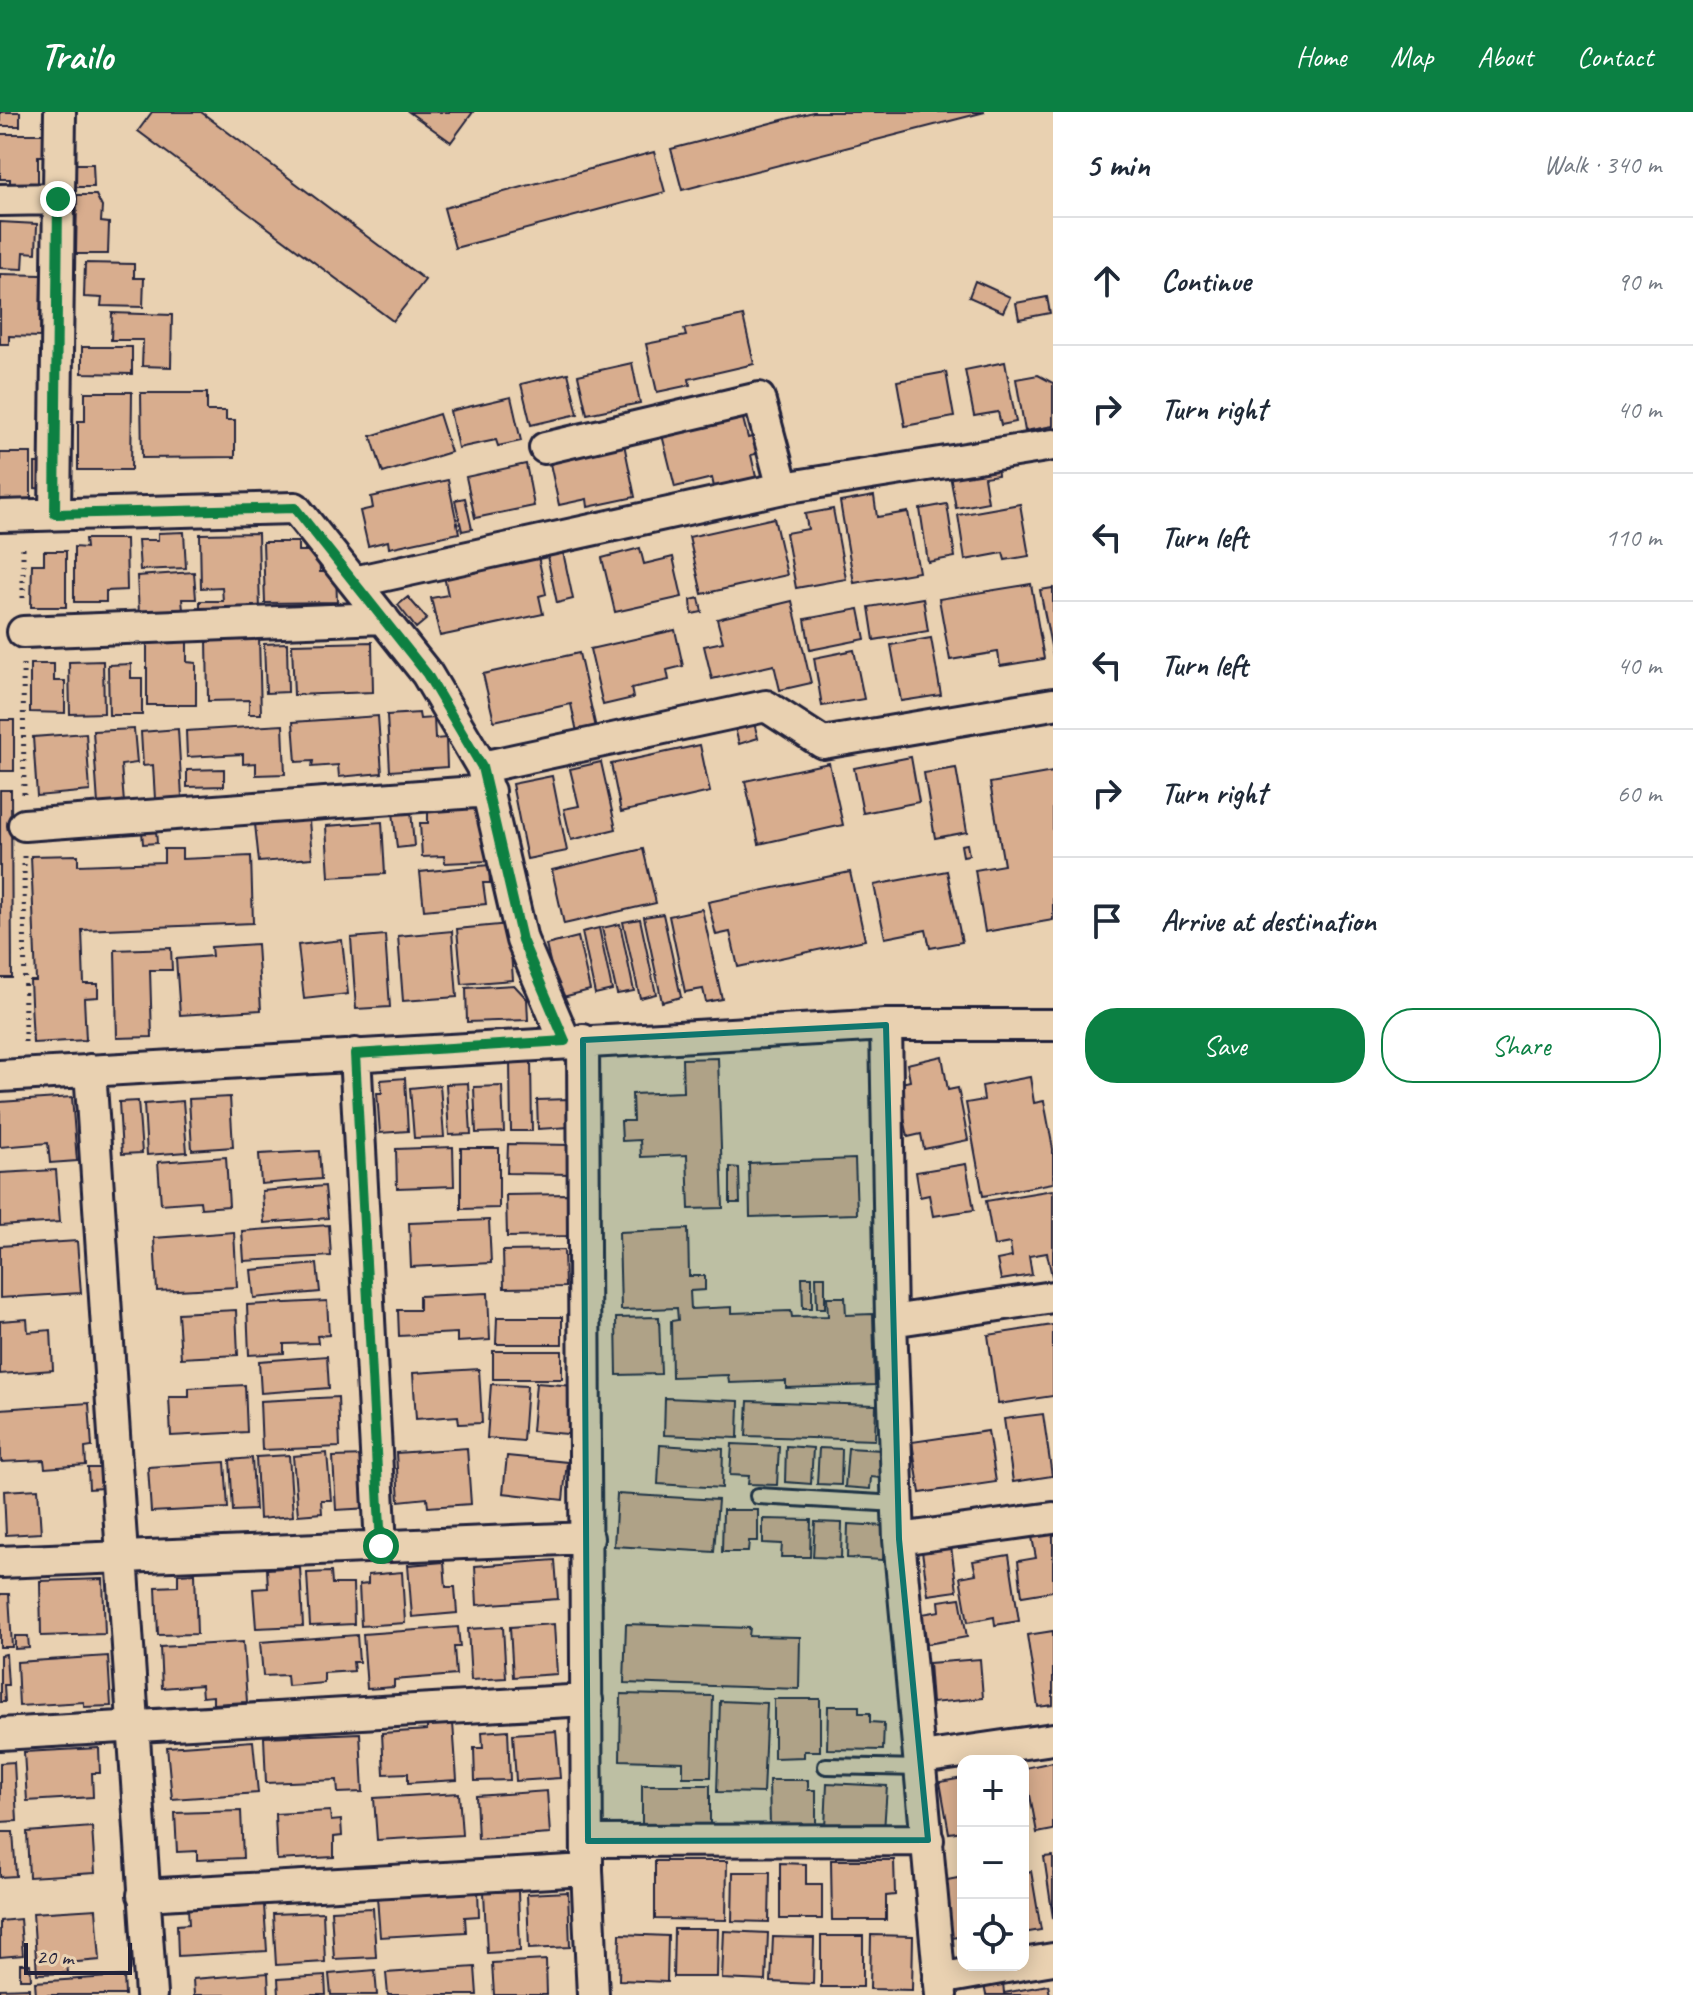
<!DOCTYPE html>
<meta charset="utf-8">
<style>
:root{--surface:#fff;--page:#f2f2f3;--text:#1f2937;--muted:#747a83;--line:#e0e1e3;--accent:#0b8043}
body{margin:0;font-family:Caveat,sans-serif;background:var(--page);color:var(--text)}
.controls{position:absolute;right:24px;bottom:24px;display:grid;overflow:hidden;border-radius:16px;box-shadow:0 4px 20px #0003}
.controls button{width:72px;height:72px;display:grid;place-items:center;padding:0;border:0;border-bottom:2px solid var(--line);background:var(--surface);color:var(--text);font:40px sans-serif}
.scale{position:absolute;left:24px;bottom:20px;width:108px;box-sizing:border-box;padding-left:8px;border:4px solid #22223b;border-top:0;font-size:22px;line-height:28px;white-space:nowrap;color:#22223b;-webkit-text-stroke:6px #e9d1b1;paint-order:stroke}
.stop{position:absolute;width:24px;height:24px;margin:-18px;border:6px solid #0b8043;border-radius:50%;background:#fff}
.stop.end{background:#0b8043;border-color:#fff;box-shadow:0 2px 8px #0008}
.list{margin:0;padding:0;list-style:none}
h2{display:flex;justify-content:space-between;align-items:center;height:104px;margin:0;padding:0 32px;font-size:34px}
h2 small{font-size:26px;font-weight:400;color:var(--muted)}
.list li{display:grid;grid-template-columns:52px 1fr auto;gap:24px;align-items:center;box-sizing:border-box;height:128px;padding:0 32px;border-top:2px solid var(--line)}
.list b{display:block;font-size:30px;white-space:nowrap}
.list em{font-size:26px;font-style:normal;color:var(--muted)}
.actions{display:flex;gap:16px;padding:24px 32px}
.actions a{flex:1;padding:18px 0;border:2px solid var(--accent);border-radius:32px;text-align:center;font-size:28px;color:var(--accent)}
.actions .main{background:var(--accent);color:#fff}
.icon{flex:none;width:44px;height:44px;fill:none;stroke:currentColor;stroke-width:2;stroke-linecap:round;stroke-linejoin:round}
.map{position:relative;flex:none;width:1053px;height:1883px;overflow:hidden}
header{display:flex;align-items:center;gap:48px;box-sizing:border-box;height:112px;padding:0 40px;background:var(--accent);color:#fff}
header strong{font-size:38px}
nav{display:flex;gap:44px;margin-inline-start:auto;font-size:28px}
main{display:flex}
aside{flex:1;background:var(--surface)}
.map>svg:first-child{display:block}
</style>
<header>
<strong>Trailo</strong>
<nav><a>Home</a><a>Map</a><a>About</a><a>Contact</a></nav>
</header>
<main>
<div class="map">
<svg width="1053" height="1883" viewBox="0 0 1053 1883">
<rect width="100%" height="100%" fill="#e9d1b1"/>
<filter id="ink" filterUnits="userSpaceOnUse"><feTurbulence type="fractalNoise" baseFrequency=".0125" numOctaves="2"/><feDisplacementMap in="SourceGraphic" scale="16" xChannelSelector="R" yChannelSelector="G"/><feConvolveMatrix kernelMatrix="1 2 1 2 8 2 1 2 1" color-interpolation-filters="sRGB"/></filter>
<g filter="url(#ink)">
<path fill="#d8ad8e" stroke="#22223b" stroke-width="2" d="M0,0H20V14H0Z
M152,0H201L425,168L393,209L138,19Z
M409,0H473L451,30Z
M813,0H985L682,78L671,37Z
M0,22H45V44H38V74L10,75V67H0Z
M654,40L665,80L455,136L444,96Z
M71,52H93L94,75H71Z
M77,83H96L102,95L101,110L109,111L108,142H76Z
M0,110L37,112L36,141L24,140L23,157L0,156Z
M85,151L134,152V166H144L143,195L101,194L102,186L84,185Z
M0,162L41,163L40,225L9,224V232H0Z
M975,169L1010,185L1003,200L969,185Z
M1047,185L1050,201L1019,207L1016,191Z
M112,201L172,203L171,255L142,254L143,228H111Z
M743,204L754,252L689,267L690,273L657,280L646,232L686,224L684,217Z
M82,235H132V262L82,261Z
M1005,250L1016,310L1001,313L998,300L974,304L965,258Z
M632,251L640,291L587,302L578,263Z
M946,260L954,305L905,314L897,269Z
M568,261L578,302L531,313L521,272Z
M1038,263L1053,271V314L1025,319L1016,267Z
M85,280H132L131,358H78V309H85Z
M141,281H207V299H226V308H235V345L142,346Z
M511,285L521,329L498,334L496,328L458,336L450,299Z
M439,302L451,340L383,361L371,324Z
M742,303L748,326L760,323L764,340L751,343L756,365L714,375L712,366L675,375L662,323Z
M624,332L635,385L588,395L587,387L559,393L549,347Z
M0,341H31V393H0Z
M35,351H45V377L35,376Z
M526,352L534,394L475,406L466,365Z
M997,355L998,363L984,365L988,390L956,396L950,363Z
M448,368L459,421L389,436L388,429L368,434L360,399L373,396L371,385Z
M874,384L877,405L908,400L919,460L854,471L840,390Z
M465,386L472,417L462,419L455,388Z
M947,392L955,445L928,450L920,397Z
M1020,392L1029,444L1005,448L1003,441L965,448L958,403Z
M833,397L846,467L796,476L786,421L808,417L805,402Z
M774,406L787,463L702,482L689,425Z
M184,420L186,456L140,458L138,428H158V421Z
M258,421L260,499L200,501V489H223L222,475L201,476L200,422Z
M85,427H126L127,478L106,479V490H74V435L86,436Z
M263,430H298V439H319L320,460H336L337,490L265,491Z
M640,436L644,452L673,445L682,485L615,500L602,446Z
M44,439H66V495H31L32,452H44Z
M563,440L573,487L557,491L547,444Z
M538,444L546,482L539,484L543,502L440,524L431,486L448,483L444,464Z
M194,460L196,487H182L183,498L139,501L137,464Z
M1031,472L1044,547L1000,554L998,540L950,548L939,487Z
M1053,476V544L1040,478Z
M408,485L427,507L416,516L398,493Z
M699,486L702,500L692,502L691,488Z
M923,486L928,519L874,528L869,495Z
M792,489L811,571L780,578L774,553L712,567L704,534L723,530L717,507Z
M859,497L865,527L810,538L805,507Z
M675,518L683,554L667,558L669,568L631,576L633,586L603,593L590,537Z
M259,525L261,602H249V588L208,589L207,526Z
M931,526L941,583L901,589L891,533Z
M187,529V550L196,551V593H147V530Z
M372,530L373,580L294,583L292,532Z
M287,531L288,580L266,581L264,532Z
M854,538L864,587L822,594L814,546Z
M579,541L596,616L577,620L571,592L494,609L483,562Z
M103,549L104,601L70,602L69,550Z
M30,552H54V569H65V601L30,600Z
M131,552V566H142V603H109L108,553Z
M419,601L420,607L434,606L435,627L446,626L447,655L390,659L387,603Z
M378,604L382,661L339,665L338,653L312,655L313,649L296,650L293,610Z
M0,608H14V659H0Z
M754,611L758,626L739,632L735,616Z
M283,613L285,662L256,663V651L243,652V642L187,645L186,619Z
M134,617L137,651L121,653L124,691L98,692L93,619Z
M178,617L182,685L155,687L153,653L143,654L141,620Z
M86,621L90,679L37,684L33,625Z
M700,633L710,680L621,700L611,652Z
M911,645L919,690L863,701L854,656Z
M601,650L616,717L571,728L564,697L579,694L570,657Z
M829,651L843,713L759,732L745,669Z
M956,656L967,720L935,726L924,661Z
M224,657V674L187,675V658Z
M1053,660V808L985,820L975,758L1004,753L990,671Z
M552,664L567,739L527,747L512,672Z
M0,678H11L12,866H0Z
M485,691L488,749L445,751L444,744L422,745L420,711H428V694Z
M411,698L414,734L397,736L393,700Z
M309,708L312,746L259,750L255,712Z
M382,710L385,762L329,765L326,714Z
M156,718L157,731L143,732L142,719Z
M967,732L969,743L963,744L961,733Z
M164,737H182V747L251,744L253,811L82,818L84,872H98V885L84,886L86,928L33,931L30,869H36L31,744L78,743V753L164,750Z
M643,737L656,791L564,812L552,758Z
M489,753L490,771H483L486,792L424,798L420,760Z
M947,759L962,830L930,836L926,818L885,826L874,773Z
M850,760L865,828L738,855L730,820L716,823L708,790Z
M702,797L722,887L706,890L703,877L685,880L669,804Z
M663,802L681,885L662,890L644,805Z
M640,807L656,882L640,886L623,810Z
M509,812L513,868L462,872L457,817Z
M620,812L634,879L617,882L602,816Z
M599,816L612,878L595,882L582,820Z
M452,819L457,885L403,889L398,824Z
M385,823L390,895L356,897L351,826Z
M578,825L590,878L559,886L546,833Z
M342,828L348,882L304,887L298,833Z
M257,832L261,898L180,903L176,847L212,844L211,835Z
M171,836L172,858H150L152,925L117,926L115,838Z
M514,873L527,887L528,908L467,910L466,876Z
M942,944L948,978L958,976L968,1028L924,1037L921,1022L908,1025L897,972L910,969L907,952Z
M718,946L723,1096L689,1097L687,1043L641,1045L640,1028L622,1029L621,1009H633L632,982L683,980L682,947Z
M510,949H531L532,1019H511Z
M1030,965L1034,991L1044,989L1053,1037V1071L983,1084L966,991L984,988L982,974Z
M405,966L408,1019L380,1021L377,981H382L381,968Z
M468,971L471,1022L449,1023L446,972Z
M440,973L444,1025L414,1026L410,976Z
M502,974L504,1020L476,1021L474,975Z
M72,985L77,1049L50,1051L48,1031L0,1035V990Z
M230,985L233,1035L192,1038L189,987Z
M569,987L570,1015L538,1017L537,988Z
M138,989L142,1041L122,1042L119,990Z
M183,989L187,1040L147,1043L144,992Z
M508,1032L573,1033V1062L507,1061Z
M453,1035L454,1074L397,1076L396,1037Z
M461,1036H499V1096L461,1097Z
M319,1039L321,1067L261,1072L259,1042Z
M226,1045L229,1094L201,1096L200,1089L161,1092L158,1050Z
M855,1047L857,1102L750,1105L749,1051Z
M966,1052L974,1098L933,1104L929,1083L920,1085L916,1060Z
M730,1055L739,1056L740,1091H730Z
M56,1058L60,1110L0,1114V1061Z
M325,1074L328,1106L264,1111L262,1079Z
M1053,1078V1169L1047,1141L1029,1144L1032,1163L1001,1168L997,1148L1012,1145L1010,1131L994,1134L986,1089Z
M569,1082L570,1124L507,1125L506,1083Z
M489,1108L491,1151L411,1155L409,1111Z
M329,1113L331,1144L244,1149L242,1119Z
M688,1117L689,1164H705V1178L690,1179L691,1197L732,1195V1201L791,1199L792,1205L828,1204L827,1185H845L846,1203L873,1202L875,1273L786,1276V1269L729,1271L728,1263L672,1265L671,1209L678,1208L677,1196L621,1198L619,1120Z
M234,1120L237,1175L157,1179L154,1126Z
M77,1129L81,1181L0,1186V1134Z
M564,1138L565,1175L504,1176L503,1139Z
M317,1152L320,1180L254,1186L251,1158Z
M802,1165H812V1196H803Z
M816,1165H825V1196H817Z
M488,1181L490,1228L457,1230V1221L399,1224L398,1198H419V1184Z
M327,1189L329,1223L317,1224L318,1231L284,1232V1241L249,1243L247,1193Z
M236,1198L238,1243L181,1246L178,1201Z
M497,1205H562V1232H496Z
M659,1205L661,1262L617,1263L616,1206Z
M27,1207L28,1220L51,1218L53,1258L0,1262V1209Z
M1053,1213V1284L998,1292L988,1223Z
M493,1239H562V1267H493Z
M327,1244L329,1276L261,1281L259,1249Z
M479,1257L482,1311L459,1312L458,1304L416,1307L413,1261Z
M536,1271L575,1274L579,1323L532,1319Z
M491,1272L527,1274L523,1329L487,1326Z
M245,1273L247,1320L171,1324L169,1285H189V1276Z
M338,1285L340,1335L262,1338L260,1289Z
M665,1286L739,1289L738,1326L664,1323Z
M748,1289L876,1293L875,1328L746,1324Z
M89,1291L92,1335L85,1336L86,1353L45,1356L44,1348L1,1350L0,1297Z
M1043,1302L1052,1364L1013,1370L1004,1307Z
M988,1319L996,1370L920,1381L912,1330Z
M732,1332L779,1334L777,1373L748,1372L749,1364L730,1363Z
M660,1333L723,1337L722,1376L658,1372Z
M786,1334L813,1336L811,1372L785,1370Z
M467,1336L471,1392L428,1395L427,1386L399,1389L396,1341Z
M819,1336L842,1337L841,1373L817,1372Z
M848,1336L882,1338L880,1366L871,1365L870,1377L845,1375Z
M327,1341L331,1388H321L322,1401L298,1403L293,1344Z
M289,1343L293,1404L259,1407L256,1345Z
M367,1344L370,1396L336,1398L333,1345Z
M507,1344L567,1350L563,1388L503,1381Z
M252,1346L255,1398L233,1399L230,1348Z
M225,1350L228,1396L151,1400L148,1355Z
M88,1356H100L102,1376L89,1377Z
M38,1377L41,1421L6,1423L4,1379Z
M617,1382L718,1388L714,1440L614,1434Z
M723,1398H758V1429H749L748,1440H722Z
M763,1407L811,1408L810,1445H781L782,1432L763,1431Z
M815,1410L842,1411L841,1446L813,1445Z
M848,1412L885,1414L883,1448L847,1446Z
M1053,1422V1479L1022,1484L1018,1449L1036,1446L1032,1425Z
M951,1434L957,1479L928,1483L922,1439Z
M1009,1443L1019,1509L995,1513L994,1505L968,1510L960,1465L976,1462L973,1449Z
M555,1448L558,1487L477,1493L475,1454Z
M444,1450L446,1475H455L457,1501L412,1505L408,1453Z
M300,1455L303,1514L256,1516L253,1477L268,1476L267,1457Z
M331,1460L332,1472H353L354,1512L310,1514L307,1461Z
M402,1460L405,1511L361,1514L359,1473L368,1472V1463Z
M195,1461L197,1522L158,1523L156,1475L178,1474V1462Z
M103,1467L105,1522L41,1524L40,1469Z
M0,1482H9L12,1535H0Z
M960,1486L967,1525L927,1532L922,1502L940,1499L939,1489Z
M554,1512L557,1562L513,1565L510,1515Z
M626,1512L750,1516L749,1524L800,1525L799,1577L624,1571Z
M458,1515L460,1535H454L456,1563L394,1568V1575L367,1577L363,1522Z
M503,1515L506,1566L471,1568L468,1517Z
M1053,1519V1593L1038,1595L1027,1523Z
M357,1523L359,1550H353L354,1559L324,1561V1571L288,1574L287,1563L263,1564L260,1530Z
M15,1524H28L29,1536L15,1537Z
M243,1530L247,1590L213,1592V1584L202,1585L201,1573L162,1576L160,1535Z
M6,1542L8,1573H4L5,1590H0V1543Z
M108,1544L111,1594L84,1595V1590L19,1594L17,1550Z
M980,1547L983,1586L932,1591L929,1551Z
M621,1582L713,1584L711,1665H683V1650L620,1648Z
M774,1587H820V1639H804V1645L774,1646Z
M720,1589L767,1591L763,1681L717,1680Z
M828,1594H859V1601H870V1610L884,1611L883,1638L827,1637Z
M453,1611L457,1668L408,1671V1661L384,1662L382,1621L427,1618V1612Z
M508,1618L510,1668L475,1669L474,1636H483L482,1620Z
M556,1619L560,1666L516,1669L513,1622Z
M360,1621L363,1680L338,1681L337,1668L266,1671L264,1625Z
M253,1629L258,1681L172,1687L167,1635Z
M99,1636L100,1661H92L93,1685L27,1689L24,1640Z
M14,1650L17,1709L0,1710V1651Z
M1053,1650V1718L1037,1721L1025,1656Z
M963,1666V1719L949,1721L940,1670Z
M769,1668H808V1678H816V1714H770Z
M827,1671L887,1674L884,1719L825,1716Z
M642,1673H710V1713H642Z
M547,1679L550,1722L478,1727L476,1684Z
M459,1681L462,1723L377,1728L374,1686Z
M1023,1684L1029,1722L1023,1723Z
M241,1699L243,1746L197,1748V1739L177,1740L175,1701Z
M330,1699L331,1709L341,1708L342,1724L334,1725V1745L277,1748L275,1702Z
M92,1715L95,1761L29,1765L27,1720Z
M0,1720H13L16,1764L0,1765Z
M1053,1744V1806L1044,1745Z
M831,1748H894L895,1783L886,1784V1808H832Z
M655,1749H727L726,1808L655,1807Z
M780,1751L806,1752V1772H822V1807H780Z
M1031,1759L1041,1818L1023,1821V1761Z
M733,1760H770L769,1810L732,1809Z
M963,1765V1824L952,1826L942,1769Z
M478,1779L479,1804L465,1805L466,1820L380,1825L377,1785Z
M518,1779L520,1839L487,1841L484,1780Z
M568,1780L570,1835L529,1837L527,1782Z
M264,1793L267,1839L178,1844L177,1813L189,1812L188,1797Z
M373,1796L376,1845L334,1847L331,1798Z
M96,1797L100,1848L67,1851L68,1861L37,1862L33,1801Z
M323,1800L325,1850L276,1853L273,1802Z
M20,1807L23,1843L0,1845V1809Z
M674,1817H718L717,1865H673Z
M724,1819L768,1821L766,1869L722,1867Z
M620,1822L668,1824L667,1870L619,1868Z
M871,1823L913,1824L912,1878L870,1877Z
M821,1824H863V1875H821Z
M773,1825L814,1826L813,1872L771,1870Z
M546,1848L547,1883H494L492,1851Z
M20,1852H30L31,1867H20Z
M475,1855L477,1883H388L386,1861Z
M375,1858L377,1883H331L329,1862Z
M268,1861L269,1883H194L193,1867Z
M124,1864L125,1883H36L35,1870Z
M325,1864L326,1883H279L278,1867Z
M1003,1870L1004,1881L1048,1873L1050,1883H986L984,1873Z
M29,1876V1883H0V1877Z"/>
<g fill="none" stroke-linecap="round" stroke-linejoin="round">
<g stroke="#22223b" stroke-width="20">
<path id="service" d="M758,1384L898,1392
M826,1654L922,1656"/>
</g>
<g stroke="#22223b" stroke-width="36">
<path id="minor" d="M0,88L58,87
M545,336L759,286L783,376
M55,402L60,0
M0,404L295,396L427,562L482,655L522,828L565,929
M354,470L783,376L1053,333
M23,520L383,506
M482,655L766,594L823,631L1053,592
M24,713L489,679
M886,913L891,1209L899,1427L941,1883
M583,928L587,1758L593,1883
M355,942L381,1434
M90,958L151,1883
M0,964L886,913H1053
M891,1209L1053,1185
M899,1427L1053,1406
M0,1450L588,1426
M0,1622L587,1588
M921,1646L1053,1627
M588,1729L928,1728
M143,1783L587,1758
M1023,1852L1053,1847
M939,1867L1018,1853"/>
</g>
<path stroke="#22223b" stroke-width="5" stroke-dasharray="2 6" stroke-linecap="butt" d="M23,436V490
M23,552L24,682
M24,744L25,930"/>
<use href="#service" stroke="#e9d1b1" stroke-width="14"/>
<use href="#minor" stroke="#e9d1b1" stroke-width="30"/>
</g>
</g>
<g fill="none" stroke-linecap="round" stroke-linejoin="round" filter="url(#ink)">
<path stroke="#0b8043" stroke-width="10" d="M58,87L55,402L295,396L427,562L482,655L522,828L565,929L355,942L381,1434"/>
</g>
<path fill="#0f766e" fill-opacity="0.2" stroke="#0f766e" stroke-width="6" stroke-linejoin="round" d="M886,913L899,1427L928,1728L588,1729L583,928Z"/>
</svg>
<div class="controls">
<button>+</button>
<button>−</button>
<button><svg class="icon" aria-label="locate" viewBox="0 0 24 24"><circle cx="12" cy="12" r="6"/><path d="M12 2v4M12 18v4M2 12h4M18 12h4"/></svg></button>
</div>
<div class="scale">20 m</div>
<div class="stop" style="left:381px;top:1434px"></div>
<div class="stop end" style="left:58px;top:87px"></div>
</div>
<aside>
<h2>5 min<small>Walk · 340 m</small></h2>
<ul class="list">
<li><svg class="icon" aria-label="ahead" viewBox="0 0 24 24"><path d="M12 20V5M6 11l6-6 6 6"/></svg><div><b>Continue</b></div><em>90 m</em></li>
<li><svg class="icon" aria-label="right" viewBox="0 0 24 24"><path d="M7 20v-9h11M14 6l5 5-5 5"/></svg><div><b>Turn right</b></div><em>40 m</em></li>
<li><svg class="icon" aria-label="left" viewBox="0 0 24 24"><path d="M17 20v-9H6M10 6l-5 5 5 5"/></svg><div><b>Turn left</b></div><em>110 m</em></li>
<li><svg class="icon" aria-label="left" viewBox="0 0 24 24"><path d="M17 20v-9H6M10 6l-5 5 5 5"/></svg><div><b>Turn left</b></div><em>40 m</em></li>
<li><svg class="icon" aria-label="right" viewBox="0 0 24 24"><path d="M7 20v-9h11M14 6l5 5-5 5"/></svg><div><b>Turn right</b></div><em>60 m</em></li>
<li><svg class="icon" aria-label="arrive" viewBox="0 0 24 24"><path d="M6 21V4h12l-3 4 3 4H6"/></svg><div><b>Arrive at destination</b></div></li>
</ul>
<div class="actions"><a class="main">Save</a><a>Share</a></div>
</aside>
</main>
